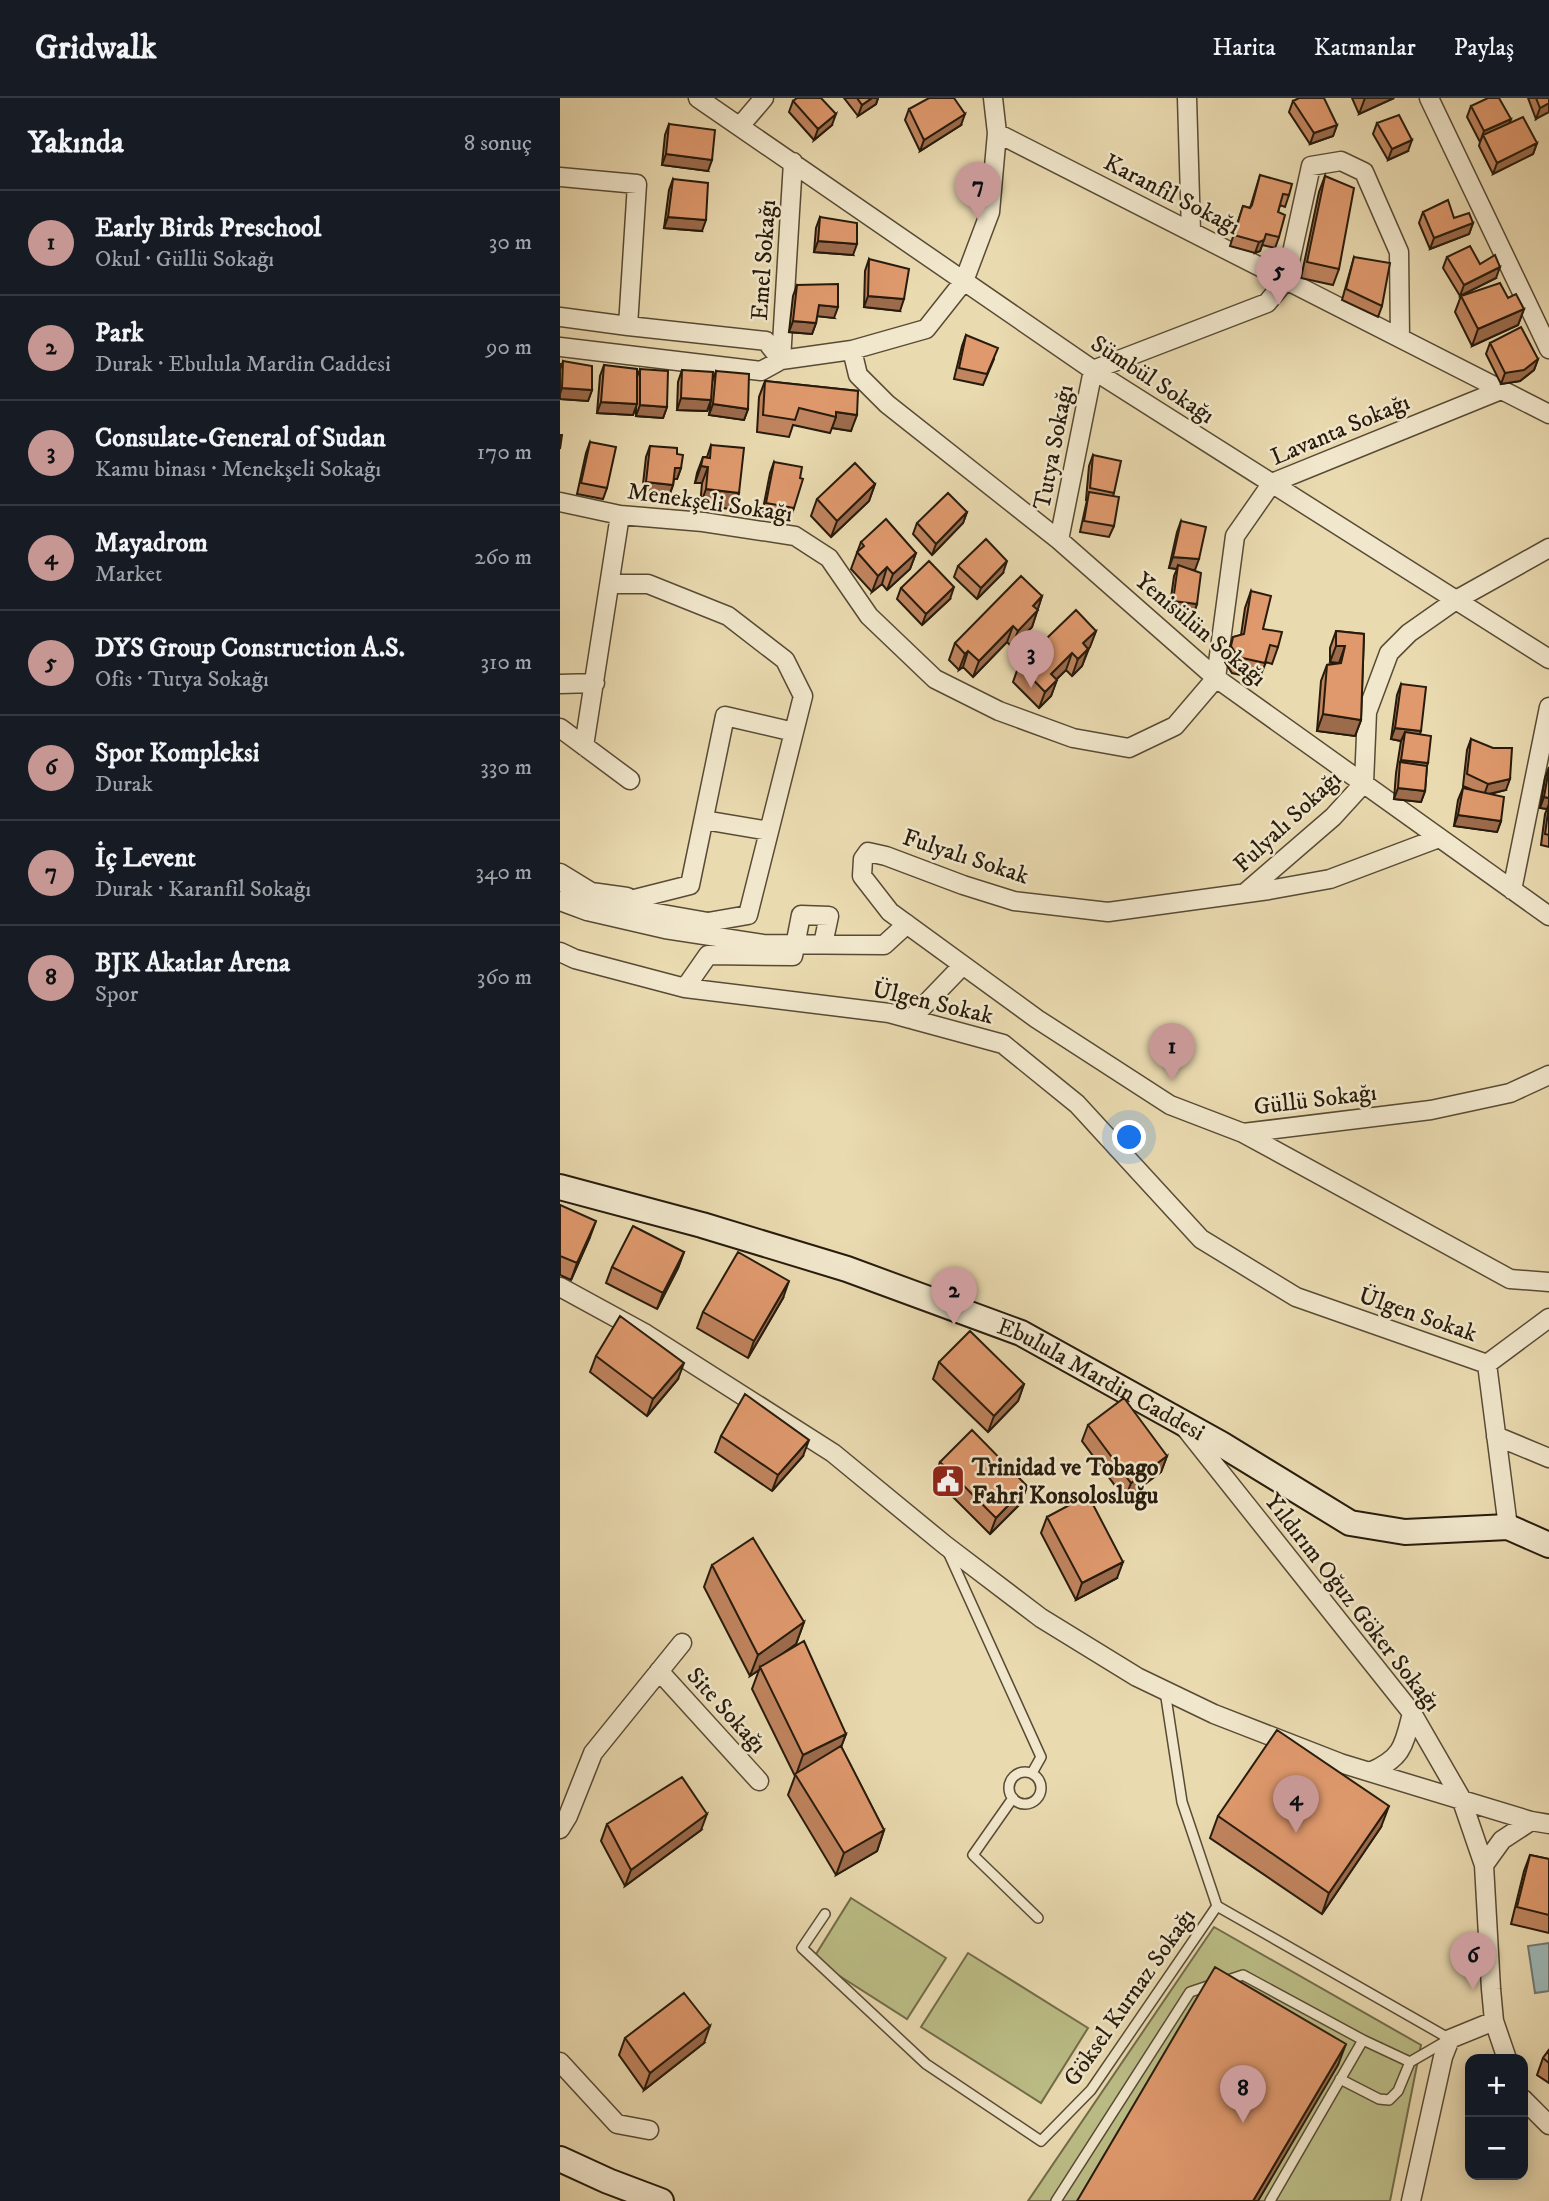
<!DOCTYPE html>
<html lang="tr">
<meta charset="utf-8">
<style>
:root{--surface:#171b24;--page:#242831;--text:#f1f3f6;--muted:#9ea1a6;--line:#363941;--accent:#c59692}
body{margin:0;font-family:"IM FELL DW Pica",serif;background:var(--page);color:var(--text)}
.controls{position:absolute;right:21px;bottom:21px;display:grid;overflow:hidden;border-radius:14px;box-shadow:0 4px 18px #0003}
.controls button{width:63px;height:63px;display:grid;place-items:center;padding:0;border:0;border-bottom:2px solid var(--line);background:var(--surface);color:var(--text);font:35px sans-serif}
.you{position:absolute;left:570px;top:1040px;width:24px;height:24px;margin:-18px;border:5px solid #fff;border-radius:50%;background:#1a73e8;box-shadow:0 0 0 10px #1a73e833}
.badge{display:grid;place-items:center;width:46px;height:46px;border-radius:50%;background:var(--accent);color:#111;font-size:23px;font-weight:700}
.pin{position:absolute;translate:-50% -58px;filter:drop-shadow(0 2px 4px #0008)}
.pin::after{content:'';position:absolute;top:37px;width:24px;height:21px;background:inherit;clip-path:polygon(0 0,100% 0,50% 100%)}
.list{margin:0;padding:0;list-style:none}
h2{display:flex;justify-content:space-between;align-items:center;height:91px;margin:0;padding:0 28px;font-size:30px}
h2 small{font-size:23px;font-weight:400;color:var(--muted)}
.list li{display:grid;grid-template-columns:46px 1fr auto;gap:21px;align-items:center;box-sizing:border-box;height:105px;padding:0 28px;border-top:2px solid var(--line)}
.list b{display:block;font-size:26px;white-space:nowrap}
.list p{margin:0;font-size:23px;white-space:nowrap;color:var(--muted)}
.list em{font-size:23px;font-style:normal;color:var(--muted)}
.map{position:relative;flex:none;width:989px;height:2103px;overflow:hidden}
header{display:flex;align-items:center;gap:42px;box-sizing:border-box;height:98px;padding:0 35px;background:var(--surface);border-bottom:2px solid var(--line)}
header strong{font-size:33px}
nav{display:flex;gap:38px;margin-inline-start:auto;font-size:24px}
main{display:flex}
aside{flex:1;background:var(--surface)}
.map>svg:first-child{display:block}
</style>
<header>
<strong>Gridwalk</strong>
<nav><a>Harita</a><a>Katmanlar</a><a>Paylaş</a></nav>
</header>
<main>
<aside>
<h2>Yakında<small>8 sonuç</small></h2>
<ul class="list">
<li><span class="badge">1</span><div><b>Early Birds Preschool</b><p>Okul · Güllü Sokağı</p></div><em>30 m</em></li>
<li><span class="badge">2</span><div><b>Park</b><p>Durak · Ebulula Mardin Caddesi</p></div><em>90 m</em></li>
<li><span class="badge">3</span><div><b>Consulate-General of Sudan</b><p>Kamu binası · Menekşeli Sokağı</p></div><em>170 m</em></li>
<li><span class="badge">4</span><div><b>Mayadrom</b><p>Market</p></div><em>260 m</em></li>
<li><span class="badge">5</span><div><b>DYS Group Construction A.S.</b><p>Ofis · Tutya Sokağı</p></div><em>310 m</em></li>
<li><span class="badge">6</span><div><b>Spor Kompleksi</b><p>Durak</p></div><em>330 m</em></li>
<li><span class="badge">7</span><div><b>İç Levent</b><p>Durak · Karanfil Sokağı</p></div><em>340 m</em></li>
<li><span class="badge">8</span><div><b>BJK Akatlar Arena</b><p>Spor</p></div><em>360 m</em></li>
</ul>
</aside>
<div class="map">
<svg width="989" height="2103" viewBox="0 0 989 2103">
<rect width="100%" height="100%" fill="#eadab0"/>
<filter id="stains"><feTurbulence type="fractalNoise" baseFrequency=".00286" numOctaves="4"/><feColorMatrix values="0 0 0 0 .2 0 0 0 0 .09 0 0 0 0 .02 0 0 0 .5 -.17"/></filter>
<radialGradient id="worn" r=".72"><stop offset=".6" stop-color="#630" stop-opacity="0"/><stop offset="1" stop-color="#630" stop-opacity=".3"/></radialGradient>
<path fill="#bcbe87" stroke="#726c4a" stroke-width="2" d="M291,1800L386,1860L347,1921L253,1861Z
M654,1829L861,1947L830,2103H468Z
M408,1855L528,1930L481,2005L361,1929Z"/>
<path fill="#9db8b7" stroke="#6e7973" stroke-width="2" d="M989,1845V1893L975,1895L968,1848Z"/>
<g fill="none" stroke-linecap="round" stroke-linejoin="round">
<g stroke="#584b35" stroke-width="12">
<path id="lane" d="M388,1454L481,1659L472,1675
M605,1593L622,1704L657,1808
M449 1690a16 16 0 1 1 32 0a16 16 0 1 1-32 0Z
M453,1700L413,1757L478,1820
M265,1816L242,1850L366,1966L481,2043L531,1992L657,1808L890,1941
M665,1883L683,1877L803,1942L850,1964L888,1942
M780,1981L819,2001L829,2002L838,1993L850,1964
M496,2103L630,1894L651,1887
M710,2103L803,1942"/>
</g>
<g stroke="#584b35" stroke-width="21">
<path id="street" d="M138,0L533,272L989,561
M627,0L631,133
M869,0L989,251
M180,28L204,0
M437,35L989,316
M0,79L77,86L68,228
M0,219L68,228L206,243L221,262
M0,249L201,273L221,262L292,252L366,231L404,183L430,114L437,35L433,0
M292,252L298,277L327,306L499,442L656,580L989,818
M221,262L233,64
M0,404L60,417L143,424L235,438L269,460L309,518L375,581L439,613L513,640L569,650L615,628L656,580L675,438L712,385L941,292
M499,442L533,272L707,205L726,182L751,68L781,63L804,74L839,154L840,240
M50,486H88L168,518L225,562L243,598L188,817L148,824L57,808
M0,586L35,585
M0,630L70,682
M234,634L165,618L130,787L27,813L105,831L203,846L324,847L347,826
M24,648L60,417
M144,722L209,733
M879,740L770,781L709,792L548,814L454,803L403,787L326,758L308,754L303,761L302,778L330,814L477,921L610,1007L683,1035L871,1012L950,995L989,977
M0,775L31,794L67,799
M952,792L989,609
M685,795L773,719L804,685L807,614L829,555L849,535L896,502L989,450
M0,803L27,813L2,781
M0,854L15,861L125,890L329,915L443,946L517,1006L641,1141L736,1199L927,1266
M125,890L148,857L233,858L241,817L269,818L263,846
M351,921L403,867
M683,1035L950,1181L989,1184
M0,1189L86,1236L273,1355L385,1447L481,1520L577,1579L654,1616L780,1665L971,1723L989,1726
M927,1266L948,1429
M927,1266L989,1220
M626,1331L852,1615L901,1700L924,1767L931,1891L934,1923L947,1961
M936,1338L989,1360
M99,1573L199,1683
M810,1674C843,1660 844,1647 852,1615
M0,1731L8,1718L33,1655L122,1545
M924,1767L942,1742L971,1723
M0,1964L57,2026L89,2032
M963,2001L989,2027
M851,2103L883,1959L890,1941L934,1923"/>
</g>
<g stroke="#271b0c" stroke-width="28">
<g id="secondary">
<path id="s1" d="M0,1089L142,1127L287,1171L461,1235L661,1346L790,1425L845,1434L948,1429L989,1447"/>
<path d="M0,2061L48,2083L101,2103"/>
</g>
</g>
<use href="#lane" stroke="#f1e7cc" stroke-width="9"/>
<use href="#street" stroke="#f1e7cc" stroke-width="18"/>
<use href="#secondary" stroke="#f1e7cc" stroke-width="24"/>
</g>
<path fill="#c0845e" stroke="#271b0c" stroke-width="2" d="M284,0H318L316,6L298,18Z
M792,0H834L799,16Z
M968,0H989L976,21Z
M233,3L272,27L254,42L229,14Z
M733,3L777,27L773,38L750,46L729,14Z
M911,8L951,21L949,25L977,45L973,56L933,76L919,48L920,44L907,19Z
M349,11L401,27L360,53L345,22Z
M817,25L848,53L828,62L813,36Z
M109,26L148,73L102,67L105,37Z
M700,77L729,97L725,109L720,107L718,114L719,139L715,150L702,147L700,153L695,155L670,148L683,108L690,110Z
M765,78L779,171L773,187L741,180L759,94Z
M113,81L142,133L104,130L109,92Z
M863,114L894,120L913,125L909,136L870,151L859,125Z
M260,119L293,157L254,154L256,130Z
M794,159L822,208L818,219L782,202Z
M887,159L920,166L936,180L900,198L883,170Z
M309,161L340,213L304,209L305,173Z
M237,187L274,220L257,218L256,225L252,236L229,234L233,198Z
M901,198L948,200L964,211L958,227L912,248L895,214Z
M406,237L434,261L423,287L394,281L402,248Z
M930,245L978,261L974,272L960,283L941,286L926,256Z
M3,263L32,292L28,303L0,301V265V272Z
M44,267L77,279L80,271L107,309L103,320L76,318V308L73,317L37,315L40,278Z
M122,272L152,284L156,273L188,311L184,322L149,317L151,302L147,313L117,312L118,284Z
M205,283L298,293L291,333L272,330L270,335L233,327L229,339L197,334L199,299Z
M30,344L47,390L43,401L17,396L26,355Z
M151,347L179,395L173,411L140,408L142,385H135L137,375L143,359H147Z
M90,348L117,356L121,370L117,381H114L113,387L109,398L82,395L86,359Z
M533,357L554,395L553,398L554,428L549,439L520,434L527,402H526L529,368Z
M214,364L234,410L230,421L202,416L210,375Z
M315,386L309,403L271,439L251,418L257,401Z
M407,414L403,425L372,457L353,436L357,425Z
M621,423L635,472H633L637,506L633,517L609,514L614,478L617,471L609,470L617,434Z
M301,444L356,455L350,471L327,492L322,486L312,494L291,471Z
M398,468L443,475L417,501L394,479Z
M341,490L390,501L362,527L337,501Z
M691,493L703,531L718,549L712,566L706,564L699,581L672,575L665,564L673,539L681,537L685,510Z
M482,498L472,529L452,549L447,544L413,579L403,569L399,572L389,562L395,545Z
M536,533L522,568L512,578L506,572L497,581L491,598L479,610L453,584L459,567Z
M776,533L804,536L801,622L795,638L757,633L761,583L767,567L779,565L770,564V550Z
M841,586L860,636L867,668L865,693L861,704L834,701L836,675L841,643L831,641L837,597Z
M911,641L946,692L930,696L941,723L937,734L894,728L898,702L903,690L915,693L903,688L907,652Z
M989,669V749L981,747L985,716L987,711L980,710L985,680Z
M0,1107L30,1139L11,1182L0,1177Z
M124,1154L118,1170L97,1211L46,1185L52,1169Z
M223,1200L188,1260L137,1230L143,1214Z
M36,1258L118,1281L87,1318L30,1274Z
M379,1264L464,1286L458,1303L428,1334L373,1281Z
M528,1327L607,1358L601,1374L565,1401L522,1343Z
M161,1338L243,1358L212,1393L155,1354Z
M380,1364L467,1388L461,1405L430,1436L374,1380Z
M487,1419L557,1480L516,1502L481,1435Z
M152,1467L244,1524L236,1546L219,1558L286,1636L281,1649L324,1732L317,1753L276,1777L228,1697L235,1678L192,1591L199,1572L190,1578L144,1489Z
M658,1718L821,1729L762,1816L650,1740Z
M47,1726L141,1732L65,1788L41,1743Z
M970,1757L989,1761V1835L951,1826L964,1773Z
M65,1940L144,1945L84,1992L59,1957Z
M989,1952V1985L977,1977L983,1960Z"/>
<path fill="#9c6b4c" stroke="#271b0c" stroke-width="2" d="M312,0H318L316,6L298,18L302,7Z
M805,0H834L799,16Z
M989,5V14L976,21L980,10Z
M276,16L272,27L254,42L258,31Z
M405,16L401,27L360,53L364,42Z
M951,21L947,32L923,37L920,44L924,33Z
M777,27L773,38L750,46L754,35Z
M852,42L848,53L828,62L832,51Z
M977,45L973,56L933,76L937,65Z
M106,56L152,62L148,73L102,67Z
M108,119L146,122L142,133L104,130Z
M913,125L909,136L870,151L874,140Z
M704,142L700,153L695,155L699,144Z
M258,143L297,146L293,157L254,154Z
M940,169L936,180L900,198L904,187Z
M308,198L344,201L340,213L304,209Z
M259,207L278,209L274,220L255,218Z
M964,211L958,227L912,248L918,231Z
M233,223L256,225L252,236L229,234Z
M978,261L974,272L960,283L941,286L945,275Z
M2,290L32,292L28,303L0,301V296Z
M121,300L151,302L147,313L117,312Z
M41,304L77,306L73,317L37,315Z
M153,306L188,311L184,322L149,317Z
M80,307L107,309L103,320L76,318Z
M276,314L297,317L291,333L272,330L276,319Z
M141,368L148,369L142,385H135Z
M115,370H121L117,381H111Z
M86,384L113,387L109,398L82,395Z
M315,386L309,403L271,439L277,423Z
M146,391L179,395L173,411L140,408Z
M407,414L403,425L372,457L376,446Z
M356,455L350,471L327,492L333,476Z
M613,459L639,461L635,472L618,471V467L617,471L609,470Z
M447,463L443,475L417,501L421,490Z
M327,469L322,486L312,494L318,478Z
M394,489L390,501L362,527L366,516Z
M482,498L472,529L452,549L458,533L473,508Z
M613,503L637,506L633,517L609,514Z
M453,528L447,544L413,579L419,563Z
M536,533L530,549L517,562L523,545Z
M776,548H785L779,565L770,564Z
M528,551L522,568L512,578L518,561Z
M408,553L403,569L399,572L405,556Z
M512,555L506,572L485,592L491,576Z
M497,582L491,598L479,610L485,594Z
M763,616L801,622L795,638L757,633Z
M835,630L861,633L857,644L845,634L841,643L831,641Z
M841,662L868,665L864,676L840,665Z
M950,681L946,692L924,697L928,686Z
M838,690L865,693L861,704L834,701Z
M984,699L989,700V706L987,711L980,710Z
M898,717L941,723L937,734L894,728Z
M36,1123L30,1139L11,1182L17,1165Z
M124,1154L118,1170L97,1211L103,1195Z
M229,1183L223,1200L188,1260L194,1243Z
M124,1265L118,1281L87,1318L93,1301Z
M464,1286L458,1303L428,1334L434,1318Z
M249,1342L243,1358L212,1393L218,1377Z
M607,1358L601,1374L565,1401L571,1385Z
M467,1388L461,1405L430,1436L436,1420Z
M563,1464L557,1480L516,1502L522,1485Z
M244,1524L236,1546L201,1571L200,1569L199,1572L190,1578L198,1557Z
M286,1636L278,1657L236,1677L243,1657Z
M829,1708L821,1729L762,1816L769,1795Z
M147,1716L141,1732L65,1788L71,1772Z
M324,1732L317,1753L276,1777L284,1755Z
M150,1928L144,1945L84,1992L90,1975Z
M786,1946L778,1967L698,2103H693Z"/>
<path fill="#df996d" stroke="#271b0c" stroke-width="2" d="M237,0H261L276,16L258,31L233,3Z
M297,0H312L302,7Z
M369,0H394L405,16L364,42L349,11Z
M739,0H764L777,27L754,35L733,3Z
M928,0H939L951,21L924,33L911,8Z
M976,0H989V5L980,10Z
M839,17L852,42L832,51L817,25Z
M963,19L977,45L937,65L923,37Z
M109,26L155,32L152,62L106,56Z
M700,77L732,86L729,97L723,96L718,114L725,117L719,139L706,136L704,142L699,144L674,137L683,108L690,110L692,107Z
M765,78L794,90L779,171L747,164Z
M113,81L148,85L146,122L108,119Z
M888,102L894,120L909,115L913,125L874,140L863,114Z
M260,119L297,125V146L258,143Z
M910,148L920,166L935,157L940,169L904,187L887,159Z
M794,159L830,165L822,208L786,191Z
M309,161L349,171L344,201L308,198Z
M940,185L948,200L956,196L964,211L918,231L901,198Z
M278,186V209L259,207L256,225L233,223L237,187Z
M961,229L978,261L964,272L945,275L930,245Z
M406,237L438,250L427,276L399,270Z
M3,263L32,268V292L2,290Z
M44,267L77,271V306L41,304Z
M80,271L108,273L107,309L80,307Z
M122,272L153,274L151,302L121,300Z
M156,273L189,276L188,311L153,306Z
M205,283L298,293L297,317L276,314V319L239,310L235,322L203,317Z
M0,337H2L0,351Z
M30,344L56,349L47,390L21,385Z
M151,347L184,350L179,395L146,391L148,369L141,368L143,359L150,360Z
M90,348L117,350V356L123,357L121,370H115L113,387L86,384Z
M533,357L561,363L554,395L530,390Z
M214,364L242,369L240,380L243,381L234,410L206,405Z
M295,365L315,386L277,423L257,401Z
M529,394L559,399L554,428L524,423Z
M388,395L407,414L376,446L357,425Z
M326,421L356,455L333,476L327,469L318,478L297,454L304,448L301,444Z
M621,423L646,429L639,461L613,459Z
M426,441L447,463L421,490L398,468Z
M369,463L394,489L366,516L341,490Z
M618,467L641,475L637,506L613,503Z
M461,478L482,498L473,508L478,512L458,533L453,528L419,563L408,553L405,556L395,545Z
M691,493L711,498L703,531L722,534L718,549L710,547L705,565L678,559L671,548L673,539L684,536Z
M516,512L536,533L523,545L528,551L518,561L512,555L491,576L497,582L485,594L459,567Z
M776,533L804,536L801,622L763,616L767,567L781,565L785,548H776Z
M841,586L866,589L861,633L835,630Z
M845,634L871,638L868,665L841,662Z
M911,641L933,650H952L950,681L928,686L907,676Z
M840,664L867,668L865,693L838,690Z
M989,670V700L984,699Z
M903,690L944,699L941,723L898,717Z
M989,707V737L985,736Z
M0,1107L36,1123L17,1165L0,1158Z
M73,1128L124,1154L103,1195L52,1169Z
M178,1154L229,1183L194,1243L143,1214Z
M60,1218L124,1265L93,1301L36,1258Z
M410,1233L464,1286L434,1318L379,1264Z
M185,1296L249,1342L218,1377L161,1338Z
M564,1300L607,1358L571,1385L528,1327Z
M412,1332L467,1388L436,1420L380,1364Z
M528,1397L563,1464L522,1485L487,1419Z
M193,1440L244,1524L198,1557L152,1467Z
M244,1543L286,1636L243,1657L200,1569Z
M717,1632L829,1708L769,1795L658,1718Z
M281,1648L324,1732L284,1755L235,1676Z
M122,1679L147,1716L71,1772L47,1726Z
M970,1757L989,1761V1817L957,1809Z
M655,1869L786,1946L693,2103H517Z
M124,1895L150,1928L90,1975L65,1940Z
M989,1952V1965L983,1960Z"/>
<defs>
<g id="civic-square" transform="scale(1.75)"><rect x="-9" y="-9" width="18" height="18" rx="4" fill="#8f2418" stroke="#f1e7cc"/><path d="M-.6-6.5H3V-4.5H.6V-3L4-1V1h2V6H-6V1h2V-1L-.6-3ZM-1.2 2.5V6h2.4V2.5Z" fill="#fff"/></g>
</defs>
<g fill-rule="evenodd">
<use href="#civic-square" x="388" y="1383"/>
</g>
<g text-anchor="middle" stroke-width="5" stroke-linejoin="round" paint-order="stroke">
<g font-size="24" fill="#271b0c" stroke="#f1e7cc">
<text transform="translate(612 96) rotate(27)" y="8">Karanfil Sokağı</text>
<text transform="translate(203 162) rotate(-86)" y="8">Emel Sokağı</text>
<text transform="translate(593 281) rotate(33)" y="8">Sümbül Sokağı</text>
<text transform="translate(780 331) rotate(-23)" y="8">Lavanta Sokağı</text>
<text transform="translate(493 349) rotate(-79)" y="8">Tutya Sokağı</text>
<text transform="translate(150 404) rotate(8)" y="8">Menekşeli Sokağı</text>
<text transform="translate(641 531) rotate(40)" y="8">Yenisülün Sokağı</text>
<text transform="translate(727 723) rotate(-43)" y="8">Fulyalı Sokağı</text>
<text transform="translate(406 758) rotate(18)" y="8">Fulyalı Sokak</text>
<text transform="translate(373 904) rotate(13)" y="8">Ülgen Sokak</text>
<text transform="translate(755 1001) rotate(-7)" y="8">Güllü Sokağı</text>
<text transform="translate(858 1216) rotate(19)" y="8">Ülgen Sokak</text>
<text dy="8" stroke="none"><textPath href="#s1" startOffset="576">Ebulula Mardin Caddesi</textPath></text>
<text transform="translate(793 1504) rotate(52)" y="8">Yıldırım Oğuz Göker Sokağı</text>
<text transform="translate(167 1612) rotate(48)" y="8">Site Sokağı</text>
<text transform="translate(569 1899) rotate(-55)" y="8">Göksel Kurnaz Sokağı</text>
</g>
<g font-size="24" font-weight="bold" fill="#271b0c" stroke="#f1e7cc" text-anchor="start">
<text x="412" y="1377">Trinidad ve Tobago<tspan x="412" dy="28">Fahri Konsolosluğu</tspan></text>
</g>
</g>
<rect width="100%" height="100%" filter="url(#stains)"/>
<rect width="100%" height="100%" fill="url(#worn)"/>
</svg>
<div class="controls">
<button>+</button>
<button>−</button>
</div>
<div class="you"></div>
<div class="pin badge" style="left:612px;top:983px">1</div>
<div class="pin badge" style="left:394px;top:1227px">2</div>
<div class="pin badge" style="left:471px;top:590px">3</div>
<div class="pin badge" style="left:736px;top:1735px">4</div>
<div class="pin badge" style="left:719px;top:207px">5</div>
<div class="pin badge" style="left:913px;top:1892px">6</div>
<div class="pin badge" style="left:418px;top:122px">7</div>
<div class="pin badge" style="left:683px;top:2025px">8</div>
</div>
</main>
